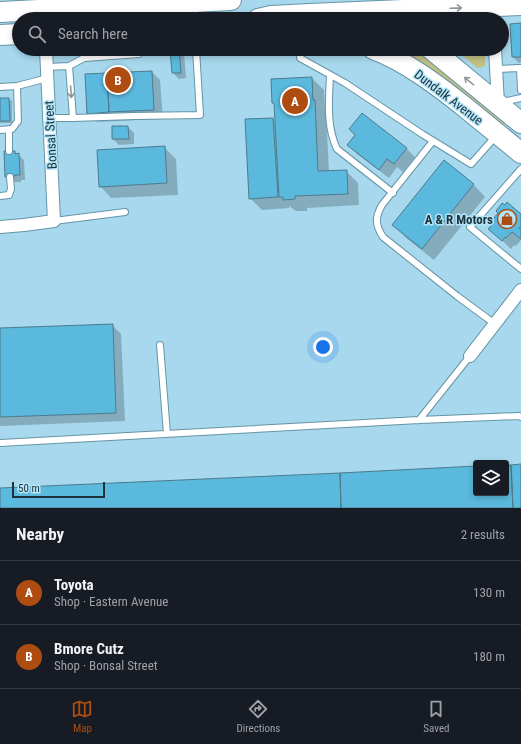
<!DOCTYPE html>
<meta charset="utf-8">
<style>
:root{--surface:#171b24;--page:#242831;--text:#f1f3f6;--muted:#9ea1a6;--line:#363941;--accent:#ae4c11}
body{margin:0;font-family:"Roboto Condensed",sans-serif;background:var(--page);color:var(--text)}
.controls{position:absolute;right:12px;bottom:12px;display:grid;overflow:hidden;border-radius:4px;box-shadow:0 2px 6px #0003}
.controls button{width:36px;height:36px;display:grid;place-items:center;padding:0;border:0;border-bottom:1px solid var(--line);background:var(--surface);color:var(--text);font:20px sans-serif}
.scale{position:absolute;left:12px;bottom:10px;width:93px;box-sizing:border-box;padding-left:4px;border:2px solid #1e323a;border-top:0;font-size:11px;line-height:14px;white-space:nowrap;color:#1e323a;-webkit-text-stroke:3px #b3e5fa;paint-order:stroke}
.you{position:absolute;left:323px;top:347px;width:14px;height:14px;margin:-10px;border:3px solid #fff;border-radius:50%;background:#1a73e8;box-shadow:0 0 0 6px #1a73e833}
.badge{display:grid;place-items:center;width:26px;height:26px;border-radius:50%;background:var(--accent);color:#fff;font-size:13px;font-weight:700}
.pin{position:absolute;translate:-50% -50%;border:2px solid #fff;box-shadow:0 1px 4px #0006}
.list{margin:0;padding:0;list-style:none}
h2{display:flex;justify-content:space-between;align-items:center;height:52px;margin:0;padding:0 16px;font-size:17px}
h2 small{font-size:13px;font-weight:400;color:var(--muted)}
.list li{display:grid;grid-template-columns:26px 1fr auto;gap:12px;align-items:center;box-sizing:border-box;height:64px;padding:0 16px;border-top:1px solid var(--line)}
.list b{display:block;font-size:15px;white-space:nowrap}
.list p{margin:0;font-size:13px;white-space:nowrap;color:var(--muted)}
.list em{font-size:13px;font-style:normal;color:var(--muted)}
.icon{flex:none;width:22px;height:22px;fill:none;stroke:currentColor;stroke-width:2;stroke-linecap:round;stroke-linejoin:round}
.map{position:relative;flex:none;width:521px;height:508px;overflow:hidden}
.search{position:absolute;background:var(--surface);box-shadow:0 2px 6px #0003;left:12px;right:12px;top:12px;height:44px;display:flex;align-items:center;gap:10px;box-sizing:border-box;padding:0 14px;border-radius:22px;color:var(--muted);font-size:15px}
.sheet{height:180px;background:var(--surface)}
nav{display:flex;justify-content:space-around;align-items:center;box-sizing:border-box;height:56px;border-top:1px solid var(--line);background:var(--surface);font-size:11px;color:var(--muted)}
nav a{display:grid;justify-items:center;gap:2px}
nav .on{color:var(--accent)}
.map>svg:first-child{display:block}
</style>
<div class="map">
<svg width="521" height="508" viewBox="0 0 521 508">
<rect width="100%" height="100%" fill="#a7d8ed"/>
<path fill="#c2bf84" d="M388,49H416L485,104L507,123L501,126Z
M455,49H485V66L479,68H477Z"/>
<path fill="#0003" d="M521,24V62L519,63L513,57Z
M171,49H181L184,52L186,78L179,79L173,73Z
M152,72L160,80L163,119L97,122L88,113Z
M312,78L324,90L325,111L326,112L329,172L346,171L358,183L359,205L307,208V211H296L289,206V208L262,210L250,198L273,119L276,122L275,104L273,103Z
M0,99H9L12,101V123H0Z
M128,127L134,133V144L119,145L113,139Z
M348,145L406,148L415,157L403,172L397,167L389,178L357,154Z
M164,147L176,159L178,195L111,198L100,186Z
M15,152L24,160L25,180H21V182H12L6,176Z
M444,161L474,185L485,197L434,260L405,237L394,225Z
M521,215V240L516,246L514,245L511,249L490,229Z
M112,325L121,334L125,421L0,426V329Z"/>
<path fill="#5ab9dd" stroke="#4c7b8d" d="M521,23V57H512L510,24Z
M170,49H179L181,73H172Z
M152,71L154,110L109,112L107,73Z
M107,73L109,112L87,114L85,74Z
M312,77L313,100H315L318,171L347,170L348,194L295,196V199L283,200V197H279L274,103H272L271,79Z
M0,98H9L10,121H0Z
M362,113L407,148L394,164L387,159L379,170L347,145L355,135L349,129Z
M273,118L278,197L249,199L245,119Z
M112,126H128L129,139H112Z
M165,146L167,183L99,187L97,150Z
M4,151H15V154L19,153L20,175H15V176L5,177Z
M444,160L474,184L422,249L392,225Z
M507,202L521,214V226L519,228L521,229V239L512,232L506,238L505,237L502,241L488,229L491,226L489,224L498,213L496,211L502,203L505,205Z
M113,324L116,413L0,417V328Z
M521,464V508H513L511,465Z
M506,465H511L513,508H341L340,473L476,466V493H506Z
M340,473L341,508H0V488Z"/>
<g fill="none" stroke-linecap="round" stroke-linejoin="round">
<g stroke="#6594a7" stroke-width="8">
<path id="lane" d="M301,49L300,58L345,83L422,134L471,164L496,136
M69,66L73,118
M47,67L69,66L84,58L139,54V49
M496,69L520,68L521,90
M330,75C329,100 326,126 337,149L393,193
M0,87L17,86
M503,102L521,98
M50,118H73L134,116L200,115L196,49
M9,129V151
M0,130L12,129L18,121L17,86L48,78
M433,141L382,205C375,217 375,225 383,237L457,296L495,324
M521,169L470,227L521,269
M0,196L9,195L11,189L10,177
M54,221L125,212
M160,345L167,434
M419,420L470,356
M0,443L419,420L519,416L521,417"/>
</g>
<g stroke="#6594a7" stroke-width="14">
<path id="street" d="M192,0L193,19
M495,49L498,104
M0,227L24,225L54,221L46,49
M470,356L521,290"/>
</g>
<g stroke="#6594a7" stroke-width="22">
<path id="primary" d="M0,12L231,0
M258,19L271,16L309,14L521,5
M0,35L19,34
M373,49C407,62 437,85 466,108C484,123 503,138 521,153
M431,49L521,123"/>
</g>
<use href="#lane" stroke="#fff" stroke-width="6"/>
<use href="#street" stroke="#fff" stroke-width="12"/>
<use href="#primary" stroke="#fff" stroke-width="20"/>
</g>
<defs><path id="oneway-shaft" d="M-6 0H5M1.5-3L5.5 0L1.5 3" fill="none" stroke-width="1.6" stroke-linecap="round" stroke-linejoin="round"/></defs>
<g stroke="#8e989c">
<use href="#oneway-shaft" transform="translate(456 8) rotate(-2)"/>
<use href="#oneway-shaft" transform="translate(469 81) rotate(-141)"/>
<use href="#oneway-shaft" transform="translate(71 92) rotate(86)"/>
</g>
<defs>
<g id="shop-ring" transform="scale(1)"><circle r="9.5" fill="#b3e5fa" stroke="#ae4c11" stroke-width="1.5"/><path d="M-5-2.5h2.3a2.7 3.5 0 0 1 5.4 0H5L5.5 6h-11ZM-1.5-2.5h3a1.5 2.3 0 0 0-3 0Z" fill="#ae4c11"/></g>
</defs>
<g fill-rule="evenodd">
<use href="#shop-ring" x="507" y="219"/>
</g>
<g text-anchor="middle" stroke-width="3" stroke-linejoin="round" paint-order="stroke">
<g font-size="13" fill="#1e323a" stroke="#b3e5fa">
<text transform="translate(449 97) rotate(37)" y="5">Dundalk Avenue</text>
<text transform="translate(50 135) rotate(-93)" y="5">Bonsal Street</text>
</g>
<g font-size="13" font-weight="bold" fill="#1e323a" stroke="#b3e5fa" text-anchor="end">
<text x="493" y="224">A &amp; R Motors</text>
</g>
</g>
</svg>
<div class="controls">
<button><svg class="icon" aria-label="layers" viewBox="0 0 24 24"><path d="M12 4l9 5-9 5-9-5zM3 14l9 5 9-5"/></svg></button>
</div>
<div class="scale">50 m</div>
<div class="you"></div>
<div class="pin badge" style="left:295px;top:101px">A</div>
<div class="pin badge" style="left:118px;top:80px">B</div>
<div class="search"><svg class="icon" aria-label="search" viewBox="0 0 24 24"><circle cx="10" cy="10" r="6"/><path d="M15 15l6 6"/></svg>Search here</div>
</div>
<section class="sheet">
<h2>Nearby<small>2 results</small></h2>
<ul class="list">
<li><span class="badge">A</span><div><b>Toyota</b><p>Shop · Eastern Avenue</p></div><em>130 m</em></li>
<li><span class="badge">B</span><div><b>Bmore Cutz</b><p>Shop · Bonsal Street</p></div><em>180 m</em></li>
</ul>
</section>
<nav>
<a class="on"><svg class="icon" aria-label="map" viewBox="0 0 24 24"><path d="M3 6l6-2 6 2 6-2v14l-6 2-6-2-6 2zM9 4v14M15 6v14"/></svg>Map</a>
<a><svg class="icon" aria-label="directions" viewBox="0 0 24 24"><path d="M12 3l9 9-9 9-9-9zM9 14v-3h6M13 9l2 2-2 2"/></svg>Directions</a>
<a><svg class="icon" aria-label="saved" viewBox="0 0 24 24"><path d="M7 4h10v16l-5-4-5 4z"/></svg>Saved</a>
</nav>
